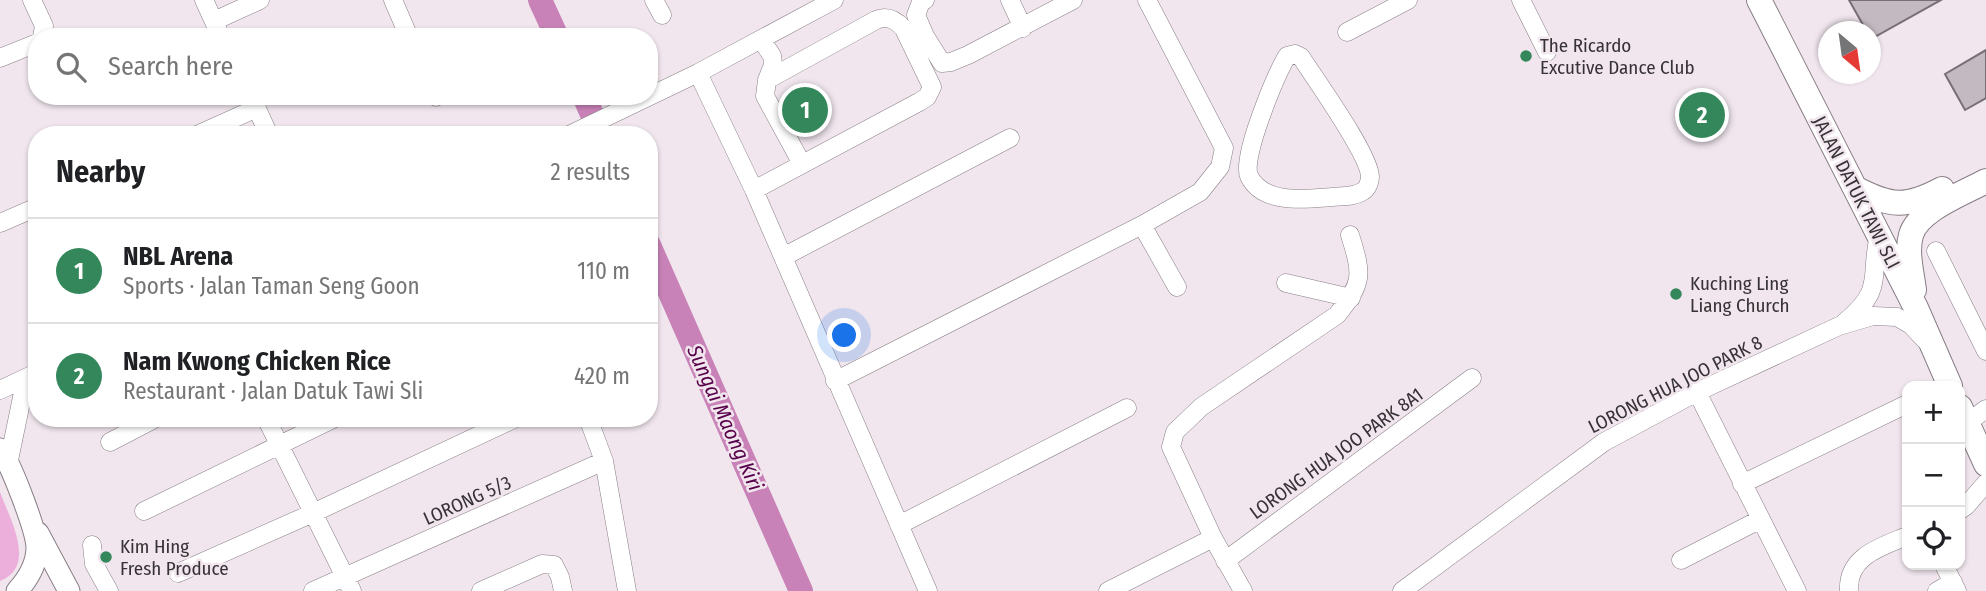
<!DOCTYPE html>
<meta charset="utf-8">
<style>
:root{--surface:#fff;--page:#f6f6f6;--text:#202124;--muted:#757577;--line:#e0e0e0;--accent:#33875a}
body{margin:0;font-family:"Fira Sans Condensed",sans-serif;background:var(--page);color:var(--text)}
.controls{position:absolute;right:21px;bottom:21px;display:grid;overflow:hidden;border-radius:14px;box-shadow:0 2px 5px #0004}
.controls button{width:63px;height:63px;display:grid;place-items:center;padding:0;border:0;border-bottom:2px solid var(--line);background:var(--surface);color:var(--text);font:35px sans-serif}
.compass{position:absolute;left:1818px;top:21px;width:63px;height:63px;border-radius:50%;background:var(--surface);box-shadow:0 2px 5px #0004;rotate:151deg}
.you{position:absolute;left:845px;top:336px;width:24px;height:24px;margin:-18px;border:5px solid #fff;border-radius:50%;background:#1a73e8;box-shadow:0 0 0 10px #1a73e833}
.badge{display:grid;place-items:center;width:46px;height:46px;border-radius:50%;background:var(--accent);color:#fff;font-size:23px;font-weight:700}
.pin{position:absolute;translate:-50% -50%;border:4px solid #fff;box-shadow:0 2px 7px #0006}
.list{margin:0;padding:0;list-style:none}
h2{display:flex;justify-content:space-between;align-items:center;height:91px;margin:0;padding:0 28px;font-size:30px}
h2 small{font-size:23px;font-weight:400;color:var(--muted)}
.list li{display:grid;grid-template-columns:46px 1fr auto;gap:21px;align-items:center;box-sizing:border-box;height:105px;padding:0 28px;border-top:2px solid var(--line)}
.list b{display:block;font-size:26px;white-space:nowrap}
.list p{margin:0;font-size:23px;white-space:nowrap;color:var(--muted)}
.list em{font-size:23px;font-style:normal;color:var(--muted)}
.icon{flex:none;width:38px;height:38px;fill:none;stroke:currentColor;stroke-width:2;stroke-linecap:round;stroke-linejoin:round}
.map{position:relative;flex:none;width:1986px;height:591px;overflow:hidden}
.search{position:absolute;background:var(--surface);box-shadow:0 2px 5px #0004;left:28px;top:28px;width:630px;height:77px;display:flex;align-items:center;gap:18px;box-sizing:border-box;padding:0 24px;border-radius:28px;color:var(--muted);font-size:26px}
.panel{position:absolute;background:var(--surface);box-shadow:0 2px 5px #0004;left:28px;top:126px;width:630px;height:301px;border-radius:28px}
.map>svg:first-child{display:block}
</style>
<div class="map">
<svg width="1986" height="591" viewBox="0 0 1986 591">
<rect width="100%" height="100%" fill="#f1e6ee"/>
<path fill="#ecaedb" d="M0,492C9,517 38,567 0,581Z"/>
<g fill="none" stroke-linecap="round" stroke-linejoin="round">
<path stroke="#c882b7" stroke-width="24" d="M540,0L557,37
M584,96L601,135
M649,245L801,591"/>
</g>
<path fill="#c3b9c0" stroke="#786e75" stroke-width="2" d="M1849,0H1941L1871,39V32H1867Z
M1986,50V98L1965,110L1945,74Z"/>
<g fill="none" stroke-linecap="round" stroke-linejoin="round">
<g stroke="#887e85" stroke-width="19">
<path id="minor" d="M32,0L44,26L42,37
M204,0L221,37
M393,0L409,37
M654,0L662,15
M925,0L921,2L916,15L925,36L942,63L951,62L968,55L1073,0
M1010,0L1023,28
M1521,0L1547,52
M214,21L260,0
M1347,32L1408,0
M761,39L772,56L773,65L767,80L765,96L802,164
M1295,54L1301,57C1315,79 1370,155 1370,177C1370,182 1367,189 1363,191C1355,197 1341,196 1332,197C1306,199 1263,205 1249,176C1241,157 1276,75 1287,56Z
M0,58L37,43
M698,73L754,190L928,591
M251,96L269,135
M436,96V97
M197,135L257,108
M569,135L698,73L834,0
M754,190L919,102L927,97L932,87L904,29C896,20 888,15 876,20L767,80
M0,223L37,207
M1142,225L1177,287
M1936,251L1986,351
M783,257L1010,138
M1286,283L1351,298
M1845,322C1885,289 1869,278 1879,235
M835,381L1142,225L1200,192L1220,167L1224,148L1147,0
M0,390L34,374
M1697,392L1797,591
M266,418L352,591
M588,418L604,461L627,591
M1967,423L1986,409
M110,442L156,418
M8,465L26,378
M1742,484L1907,404
M1960,510L1966,506L1986,483
M144,511L335,418
M899,525L1127,408
M92,545L94,564L109,591
M1681,560L1761,519
M1225,561L1472,378
M1944,565L1957,591
M178,573L313,513L516,418
M313,591L604,461
M481,591L542,564L554,565L560,577L563,591
M1108,591L1213,538
M1243,591L1213,538L1171,447L1175,432L1201,407L1337,315C1364,282 1362,274 1350,235
M1402,591L1604,442L1697,392L1839,326L1873,316L1897,317L1911,325L1925,340
M1849,591C1847,556 1881,547 1907,536
M1937,591L1953,582"/>
</g>
<g stroke="#887e85" stroke-width="23">
<path id="major" d="M0,449C11,464 36,529 37,547C37,564 28,579 17,591
M38,533L69,591"/>
</g>
<g stroke="#887e85" stroke-width="26">
<path id="highway" d="M1759,0L1916,308L1950,386
M1855,188C1891,207 1906,208 1942,189
M1914,290C1912,273 1906,252 1911,235C1918,210 1964,193 1986,181
M1960,407L1986,464"/>
</g>
<use href="#minor" stroke="#fff" stroke-width="18"/>
<use href="#major" stroke="#fff" stroke-width="21"/>
<use href="#highway" stroke="#fff" stroke-width="24"/>
</g>
<g fill="#33875a" stroke="#f1e6ee" stroke-width="2.5">
<circle cx="1526" cy="56" r="7"/>
<circle cx="1676" cy="294" r="7"/>
<circle cx="106" cy="557" r="7"/>
</g>
<g text-anchor="middle" stroke-width="5" stroke-linejoin="round" paint-order="stroke">
<g font-size="19" fill="#363235" stroke="#f1e6ee" text-anchor="start">
<text x="1540" y="52">The Ricardo<tspan x="1540" dy="22">Excutive Dance Club</tspan></text>
<text x="1690" y="290">Kuching Ling<tspan x="1690" dy="22">Liang Church</tspan></text>
<text x="120" y="553">Kim Hing<tspan x="120" dy="22">Fresh Produce</tspan></text>
</g>
<g font-size="19" fill="#363235" stroke="#f1e6ee">
<text transform="translate(1857 192) rotate(63)" y="7">JALAN DATUK TAWI SLI</text>
<text transform="translate(1675 384) rotate(-27)" y="7">LORONG HUA JOO PARK 8</text>
<text transform="translate(1336 453) rotate(-36)" y="7">LORONG HUA JOO PARK 8A1</text>
<text transform="translate(467 500) rotate(-24)" y="7">LORONG 5/3</text>
</g>
<g font-size="21" font-style="italic" fill="#57004a" stroke="#f1e6ee">
<text transform="translate(725 418) rotate(66)" y="7">Sungai Maong Kiri</text>
</g>
</g>
</svg>
<div class="controls">
<button>+</button>
<button>−</button>
<button><svg class="icon" aria-label="locate" viewBox="0 0 24 24"><circle cx="12" cy="12" r="6"/><path d="M12 2v4M12 18v4M2 12h4M18 12h4"/></svg></button>
</div>
<svg class="compass" viewBox="-18 -18 36 36"><path d="M0-13l5 13h-10z" fill="#e53935"/><path d="M0 13l5-13h-10z" fill="#757577"/></svg>
<div class="you"></div>
<div class="pin badge" style="left:805px;top:110px">1</div>
<div class="pin badge" style="left:1702px;top:115px">2</div>
<div class="search"><svg class="icon" aria-label="search" viewBox="0 0 24 24"><circle cx="10" cy="10" r="6"/><path d="M15 15l6 6"/></svg>Search here</div>
<section class="panel">
<h2>Nearby<small>2 results</small></h2>
<ul class="list">
<li><span class="badge">1</span><div><b>NBL Arena</b><p>Sports · Jalan Taman Seng Goon</p></div><em>110 m</em></li>
<li><span class="badge">2</span><div><b>Nam Kwong Chicken Rice</b><p>Restaurant · Jalan Datuk Tawi Sli</p></div><em>420 m</em></li>
</ul>
</section>
</div>
